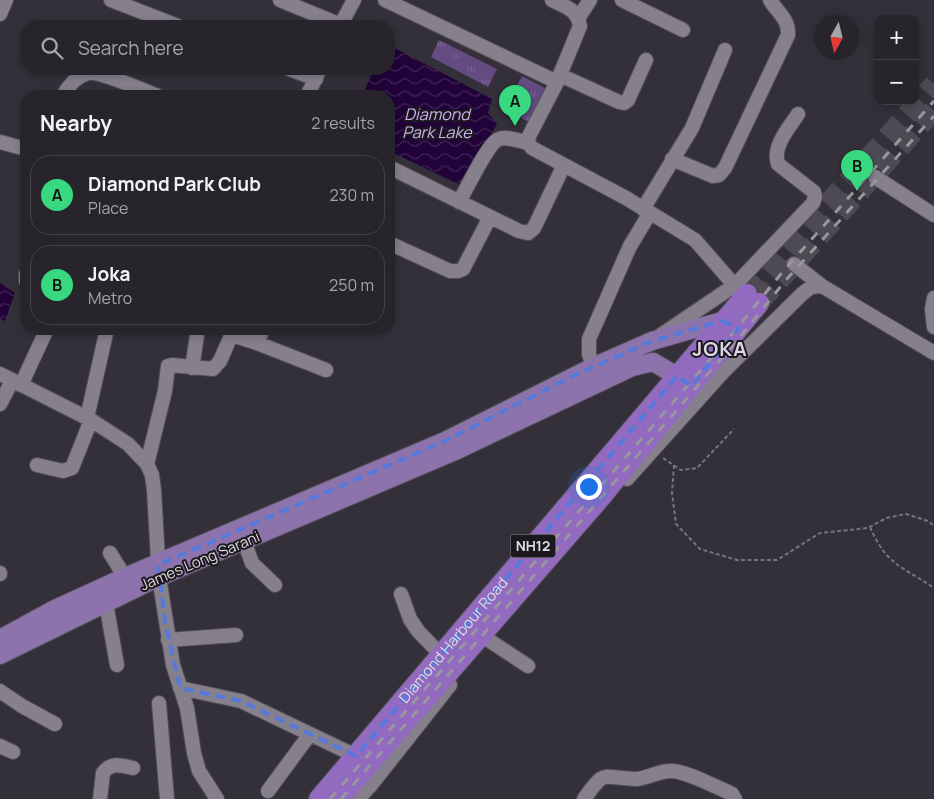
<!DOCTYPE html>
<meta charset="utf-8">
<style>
:root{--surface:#27242c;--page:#2f2c34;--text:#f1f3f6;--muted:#a4a4a9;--line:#434148;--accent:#37d880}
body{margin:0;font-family:Manrope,sans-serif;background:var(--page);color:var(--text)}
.controls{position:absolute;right:15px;top:15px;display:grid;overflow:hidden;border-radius:10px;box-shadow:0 2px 8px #0003}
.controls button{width:45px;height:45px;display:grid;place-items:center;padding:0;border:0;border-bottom:1px solid var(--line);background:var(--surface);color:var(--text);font:25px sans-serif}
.compass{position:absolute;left:814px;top:15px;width:45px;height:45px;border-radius:50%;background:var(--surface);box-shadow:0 2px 8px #0003;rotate:188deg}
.you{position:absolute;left:588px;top:486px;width:18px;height:18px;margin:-12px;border:4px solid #fff;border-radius:50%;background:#1a73e8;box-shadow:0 0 0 8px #1a73e833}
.badge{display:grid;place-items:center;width:32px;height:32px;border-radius:50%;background:var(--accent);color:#111;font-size:16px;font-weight:700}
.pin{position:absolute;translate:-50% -41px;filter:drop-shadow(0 1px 2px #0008)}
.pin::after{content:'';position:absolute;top:26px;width:18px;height:15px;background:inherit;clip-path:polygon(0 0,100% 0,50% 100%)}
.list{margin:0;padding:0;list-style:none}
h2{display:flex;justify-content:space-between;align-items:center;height:65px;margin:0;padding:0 20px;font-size:21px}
h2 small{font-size:16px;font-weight:400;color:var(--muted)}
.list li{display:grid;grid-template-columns:32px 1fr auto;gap:15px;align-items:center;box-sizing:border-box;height:80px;margin:0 10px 10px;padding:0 10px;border:1px solid var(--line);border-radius:20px}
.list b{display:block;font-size:19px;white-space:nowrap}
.list p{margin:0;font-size:16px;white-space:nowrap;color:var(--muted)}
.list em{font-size:16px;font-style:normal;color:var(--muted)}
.icon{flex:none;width:28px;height:28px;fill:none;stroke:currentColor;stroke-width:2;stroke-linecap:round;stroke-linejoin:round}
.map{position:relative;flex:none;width:934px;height:799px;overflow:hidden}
.search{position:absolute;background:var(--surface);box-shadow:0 2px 8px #0003;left:20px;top:20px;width:375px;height:55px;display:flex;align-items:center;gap:12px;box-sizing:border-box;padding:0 18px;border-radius:20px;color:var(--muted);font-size:19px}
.panel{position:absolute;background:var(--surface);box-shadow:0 2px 8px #0003;left:20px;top:90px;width:375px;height:245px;border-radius:20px}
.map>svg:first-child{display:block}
</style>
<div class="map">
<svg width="934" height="799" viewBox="0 0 934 799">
<defs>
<pattern id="park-tufts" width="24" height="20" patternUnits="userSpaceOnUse" patternTransform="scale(1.25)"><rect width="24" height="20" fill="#644b82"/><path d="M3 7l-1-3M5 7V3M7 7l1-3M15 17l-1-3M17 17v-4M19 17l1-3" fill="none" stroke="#7a6493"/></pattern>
<pattern id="water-waves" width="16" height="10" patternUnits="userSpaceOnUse" patternTransform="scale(1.25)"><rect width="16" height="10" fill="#210239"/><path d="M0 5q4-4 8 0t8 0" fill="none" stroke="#412655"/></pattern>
</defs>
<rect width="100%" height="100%" fill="#34303a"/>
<path fill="url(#park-tufts)" d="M439,40L497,69L488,87L431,57Z
M522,76L548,90L529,122L506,110Z"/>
<path fill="url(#water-waves)" d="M389,45L492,99L488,113L497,124L462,186L389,151V96H362L374,69H389Z
M0,283L15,293L5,321L0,319Z"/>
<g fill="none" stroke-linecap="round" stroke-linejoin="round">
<path stroke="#4e4a53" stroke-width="20" stroke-dasharray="20 10" stroke-linecap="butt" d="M747,294L934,84
M759,303L934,110"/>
<g stroke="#524f57" stroke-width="16">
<path id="minor" d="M111,0L178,26
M280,0L341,25
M385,0L557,82L529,136L528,143L532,148L626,198L695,240L749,302
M552,0C566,7 577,9 580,26L557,82
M622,0L683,30
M0,14L6,0
M579,17L590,0
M340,26L354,0
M289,69L316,79
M560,75L619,102L624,103L628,100L646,60
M63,96C68,86 77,76 88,73C101,71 144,91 158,96
M307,96L320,69
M0,142L26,149
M672,159L713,176L719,175L725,168L788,35C789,19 778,13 770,0
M389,167L519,231L528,233L534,228L564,165
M875,177L934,215
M459,202C466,190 487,146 497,140C505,135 519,141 528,143
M643,209L692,128L725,50
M389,243L450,271H458L463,269L490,217
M794,264L822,286
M26,274V281
M934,298L932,309L934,327
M232,335L257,343L326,370
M661,335L735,285L813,203L815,197L814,192L778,164C772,146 789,128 798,114
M257,343L263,329
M593,367L589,354V339L630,246L650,213
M192,368L198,329
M0,374L91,420L128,444L147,464L152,475L154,490L159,577L173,665L187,708L194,753L199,771L217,799
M21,385L47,329
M0,404L12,381
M87,418L107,329
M147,464L165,391L168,366L172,365L213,369L220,361L234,329
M37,465L63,471L72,468L91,420
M627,479L723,372L802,294L811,287L822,286L934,353
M244,541L252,563L275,585
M110,553L125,577
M0,574V573
M401,594L410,619L418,631L441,655
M106,603L117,665
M487,639L528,666
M168,640L236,635
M180,688L241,701L356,756
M0,691L22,706L55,724
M159,703L167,799
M0,746L13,752
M268,791L310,734
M100,799L103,773C111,762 121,765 133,768
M358,799L371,785L450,685
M584,799C606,768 601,778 635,779C648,779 659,770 672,771C688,772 711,785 726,791L732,794L735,799"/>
</g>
<g stroke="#524f57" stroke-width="20">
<path id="major" d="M0,639L55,609L125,577L445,441L593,367L652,341L722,321L729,324
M0,655L159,577L455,451L632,367L653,362L677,376L687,383"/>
</g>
<g stroke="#524f57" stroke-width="22">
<g id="highway">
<path id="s1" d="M319,799L747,294"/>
<path d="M339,799L601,497L759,303"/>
</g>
</g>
<path stroke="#78747d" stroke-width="2" stroke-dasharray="4 2.5" stroke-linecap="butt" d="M663,458L681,470L697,468L734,429
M674,465L672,493L676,524L700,549L737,560H777L820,533L868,528L886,518L906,514L928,521L934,526
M870,527C887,566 902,566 934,588"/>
<use href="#minor" stroke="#85808c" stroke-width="14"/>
<use href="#major" stroke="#8d73ab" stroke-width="18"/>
<use href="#highway" stroke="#926bc0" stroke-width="20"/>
<path stroke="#99969e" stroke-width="3" stroke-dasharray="9 9" stroke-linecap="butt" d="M330,799L733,333L780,275L934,101
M341,799L739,338L786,280L934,116"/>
</g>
<path fill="none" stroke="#5779db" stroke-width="4" stroke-dasharray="10 6" stroke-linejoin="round" d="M722,321L739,328L691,386L677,376L356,756L241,701L180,688L165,621L158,565L445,441L571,377L652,341Z"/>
<g text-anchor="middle" stroke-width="4" stroke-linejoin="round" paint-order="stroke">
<rect fill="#1b191e" stroke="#a4a2a7" stroke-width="1" x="510.5" y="534.5" width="45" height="23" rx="4"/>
<g font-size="14" font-weight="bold" fill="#dedce2">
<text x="533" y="551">NH12</text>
</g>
<g font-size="15" fill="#dedce2" stroke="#1b191e">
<text transform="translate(200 561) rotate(-23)" y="5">James Long Sarani</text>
<text dy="5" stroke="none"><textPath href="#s1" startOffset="208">Diamond Harbour Road</textPath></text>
</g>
<g font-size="16" font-style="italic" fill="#ccb0f0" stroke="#1b191e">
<text x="437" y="120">Diamond<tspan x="437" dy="18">Park Lake</tspan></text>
</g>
<g font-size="20" font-weight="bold" letter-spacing="1" fill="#dbd6e3" stroke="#1b191e">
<text x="720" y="356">JOKA</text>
</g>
</g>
</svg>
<div class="controls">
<button>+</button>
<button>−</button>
</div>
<svg class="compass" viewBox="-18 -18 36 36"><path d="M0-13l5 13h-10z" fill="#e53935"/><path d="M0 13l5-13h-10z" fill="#a4a4a9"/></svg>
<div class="you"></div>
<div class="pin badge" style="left:515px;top:126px">A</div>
<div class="pin badge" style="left:857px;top:191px">B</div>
<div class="search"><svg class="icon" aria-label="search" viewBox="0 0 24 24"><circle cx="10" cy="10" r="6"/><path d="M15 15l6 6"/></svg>Search here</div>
<section class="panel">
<h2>Nearby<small>2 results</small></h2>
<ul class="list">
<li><span class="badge">A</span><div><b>Diamond Park Club</b><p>Place</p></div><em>230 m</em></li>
<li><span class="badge">B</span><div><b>Joka</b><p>Metro</p></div><em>250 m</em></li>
</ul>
</section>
</div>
